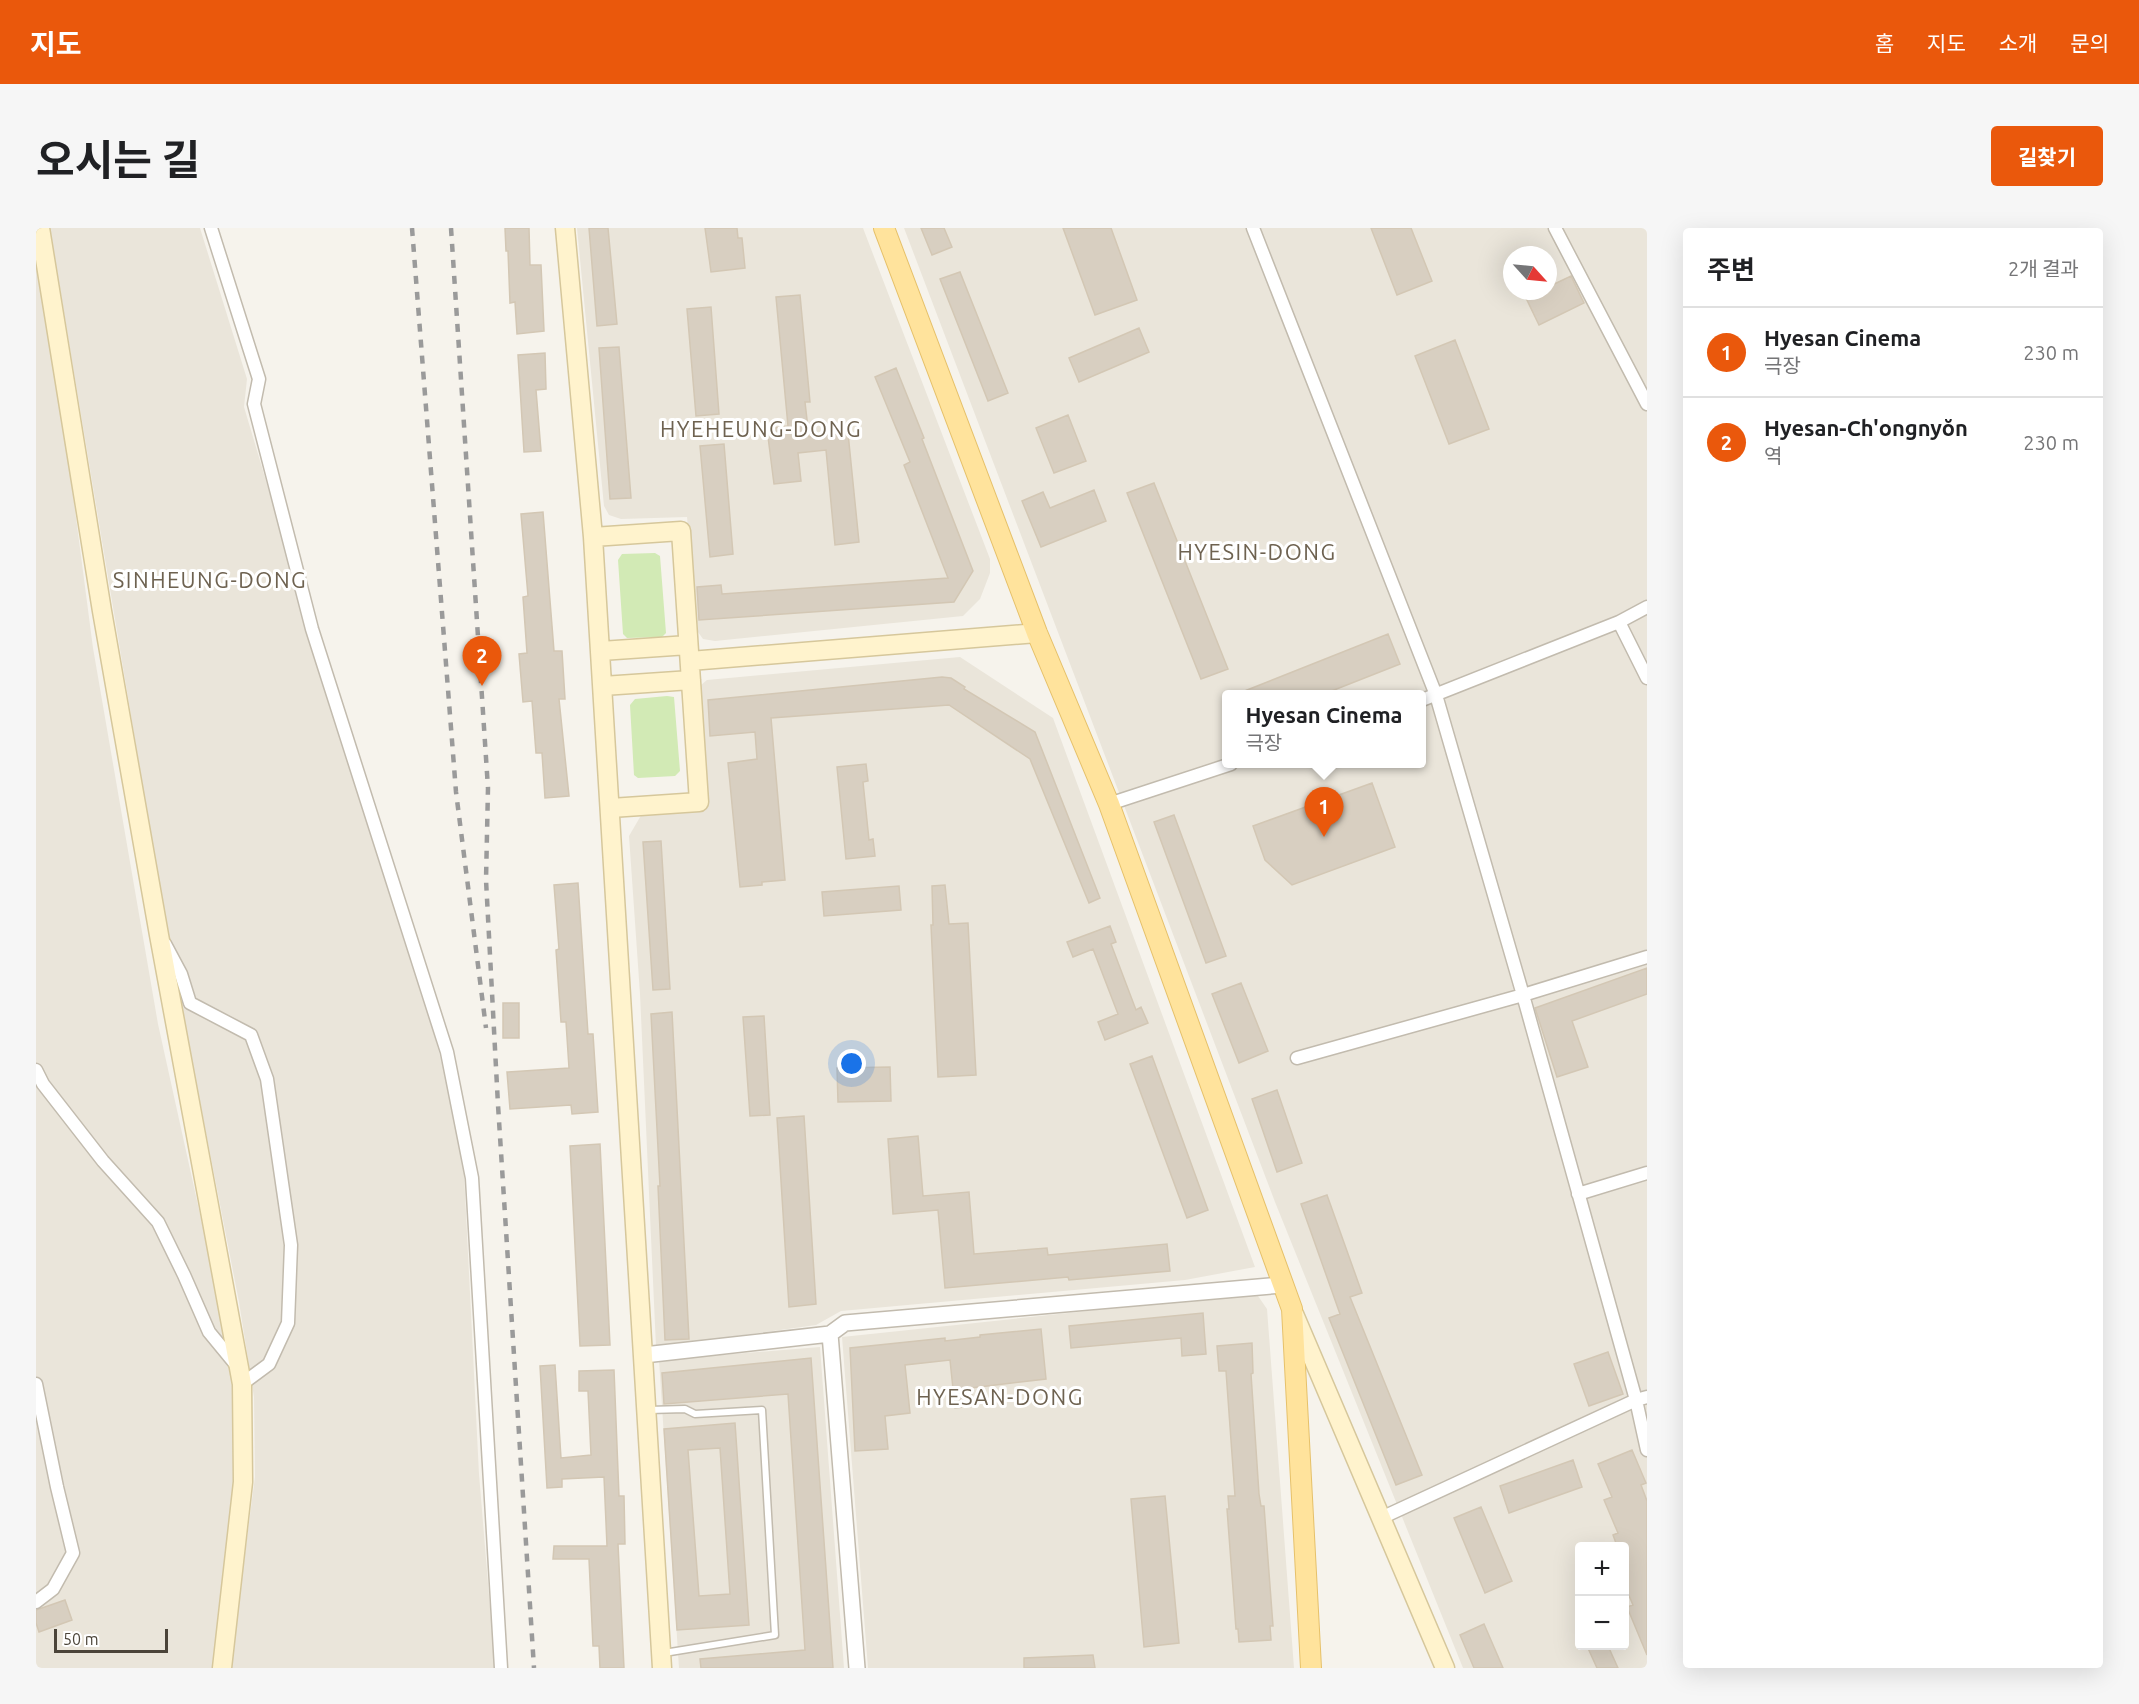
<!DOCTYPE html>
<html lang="ko">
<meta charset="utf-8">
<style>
:root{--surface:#fff;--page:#f6f6f6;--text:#202124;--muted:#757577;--line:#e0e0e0;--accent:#ea580c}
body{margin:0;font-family:Ubuntu,"Noto Sans KR",sans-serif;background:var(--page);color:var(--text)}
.controls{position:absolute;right:18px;bottom:18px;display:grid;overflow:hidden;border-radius:6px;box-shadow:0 6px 24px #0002}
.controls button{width:54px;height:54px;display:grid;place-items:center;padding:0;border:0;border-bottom:2px solid var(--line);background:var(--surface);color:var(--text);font:30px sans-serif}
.compass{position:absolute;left:1467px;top:18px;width:54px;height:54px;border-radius:50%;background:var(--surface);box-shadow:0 6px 24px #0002;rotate:117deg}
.scale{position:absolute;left:18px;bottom:15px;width:114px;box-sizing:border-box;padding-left:6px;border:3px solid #4b4439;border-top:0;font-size:16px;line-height:21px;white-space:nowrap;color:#4b4439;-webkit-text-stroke:4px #fff;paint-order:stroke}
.you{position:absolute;left:816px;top:836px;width:21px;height:21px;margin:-15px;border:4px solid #fff;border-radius:50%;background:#1a73e8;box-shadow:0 0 0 9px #1a73e833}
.badge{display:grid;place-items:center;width:39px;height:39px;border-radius:50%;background:var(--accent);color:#fff;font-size:20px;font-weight:700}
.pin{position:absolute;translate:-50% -50px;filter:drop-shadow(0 2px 3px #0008)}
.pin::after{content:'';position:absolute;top:32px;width:21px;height:18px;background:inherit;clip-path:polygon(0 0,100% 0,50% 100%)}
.popup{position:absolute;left:1186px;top:462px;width:204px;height:78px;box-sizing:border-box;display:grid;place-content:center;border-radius:6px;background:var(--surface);filter:drop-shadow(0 2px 4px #0005);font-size:20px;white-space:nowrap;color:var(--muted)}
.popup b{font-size:22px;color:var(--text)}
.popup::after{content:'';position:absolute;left:50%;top:100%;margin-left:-12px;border:12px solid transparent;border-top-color:var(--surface)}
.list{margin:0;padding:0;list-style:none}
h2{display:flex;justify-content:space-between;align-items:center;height:78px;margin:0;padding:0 24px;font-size:26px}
h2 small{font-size:20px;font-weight:400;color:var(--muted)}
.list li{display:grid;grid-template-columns:39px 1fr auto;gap:18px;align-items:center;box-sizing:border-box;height:90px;padding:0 24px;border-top:2px solid var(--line)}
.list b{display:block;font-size:22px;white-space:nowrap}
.list p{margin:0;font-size:20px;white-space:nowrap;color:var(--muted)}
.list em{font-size:20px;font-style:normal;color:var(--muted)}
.map{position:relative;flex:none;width:1611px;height:1440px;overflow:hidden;border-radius:6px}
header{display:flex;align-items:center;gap:36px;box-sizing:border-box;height:84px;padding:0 30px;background:var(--accent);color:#fff}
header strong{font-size:28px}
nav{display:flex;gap:33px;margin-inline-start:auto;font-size:21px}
.intro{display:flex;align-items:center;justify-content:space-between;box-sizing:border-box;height:144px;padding:0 36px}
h1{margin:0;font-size:42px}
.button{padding:15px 27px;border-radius:6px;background:var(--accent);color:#fff;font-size:21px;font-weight:700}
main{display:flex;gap:36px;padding:0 36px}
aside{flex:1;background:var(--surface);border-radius:6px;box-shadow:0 6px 24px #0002}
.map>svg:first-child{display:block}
</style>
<header>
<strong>지도</strong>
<nav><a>홈</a><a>지도</a><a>소개</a><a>문의</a></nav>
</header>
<div class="intro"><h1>오시는 길</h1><a class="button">길찾기</a></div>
<main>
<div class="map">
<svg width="1611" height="1440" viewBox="0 0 1611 1440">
<rect width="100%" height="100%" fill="#f6f3ec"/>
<path fill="#eae5da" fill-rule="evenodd" d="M14,0H164L211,151L208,179L314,535L385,758L410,850L428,945L443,1246L459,1440H194L219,1249L218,1169L203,1074L131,704Z
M541,0H827L954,331V345L944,371L927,388L679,413L667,411L662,404L651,289L585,291L573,287L568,278Z
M868,0H1611V1440H1427L1239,974ZM1476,27H1512V63H1476ZM1190,466H1386V536H1190ZM1544,1318H1588V1418H1544Z
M0,7L15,98L57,420L122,796L201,1154L196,1288L178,1440H0Z
M924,429L1017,490L1219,1039L1149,1052L805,1083L780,1097L620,1119L604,766L593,608L607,584L673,578L664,465L665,457L671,452Z
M1203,1067L1222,1068L1231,1081L1258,1440H832L806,1109Z
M784,1119L808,1440H643L623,1132Z"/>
<path fill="#d2eab5" d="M619,325L624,328L630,405L626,409L591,410L587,406L582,332L586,326Z
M631,468L638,469L644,543L639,548L602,550L598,547L594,477L599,471Z"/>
<path fill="#d8cfc1" stroke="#d3c7b4" stroke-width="1.5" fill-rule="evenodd" d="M469,0H493L494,37H505L508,103L481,106L479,74L474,75L472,23H470Z
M553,0H572L581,96L561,98Z
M669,0H701L702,10H706L709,40L675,44Z
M885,0H908L916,19L896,27Z
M1027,0H1075L1101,72L1059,87Z
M1335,0H1375L1396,53L1361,67Z
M924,44L972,165L952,173L904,51Z
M1535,48L1548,75L1503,97L1490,70L1505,63H1512V59Z
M764,67L774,174H769L773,209L812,205L823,314L799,317L790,222L762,225L765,253L738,256L731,201L752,198L740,69Z
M675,79L683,186L660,188L651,81Z
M1103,100L1113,124L1043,154L1033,130Z
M1419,112L1453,201L1413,216L1379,128Z
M583,119L595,270L574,271L563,120Z
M509,125L510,161L500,162L505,223L488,224L482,127Z
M860,140L888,210L886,211L937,343L918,374L663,392L661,359L685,357L686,366L912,350L868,237L874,234L839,149Z
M1032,187L1050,233L1018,245L1000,200Z
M688,216L697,326L674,329L664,218Z
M1118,255L1192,441L1165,451L1091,265Z
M1058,262L1070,293L1005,319L986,273L1007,264L1014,280Z
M507,284L518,423H526L529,471H523L533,568L509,570L506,525H500L496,473L487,474L483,426L491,425L487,369L492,368L485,286Z
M1352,406L1364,436L1288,466H1201Z
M906,449L915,450L929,459L928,461L999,504L1064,670L1053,675L994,531L913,477L735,490L749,652L726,654V657L704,659L692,535L721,531L719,504L674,508L672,472Z
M830,536L832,553L827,554L833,612L837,611L839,628L810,631L801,539Z
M1336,555L1359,619L1256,657L1229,632L1217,598Z
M1138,587L1190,728L1170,735L1118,594Z
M625,613L634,761L617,762L607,614Z
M542,655L552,806H557L562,884L536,886L535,877L474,881L471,844L533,840L530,794H525L520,722L523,721L518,657Z
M909,657L913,696L932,695L940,847L902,849L895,697H897L896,658Z
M863,658L865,682L788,688L786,664Z
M1074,698L1080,714L1075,716L1100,782L1105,779L1112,795L1069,812L1062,794L1082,786L1057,721L1037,729L1031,714Z
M1611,740V766L1536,793L1552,839L1521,849L1499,780Z
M1205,755L1232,823L1203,835L1176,766Z
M467,775H483V810H467Z
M636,784L653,1111L629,1112L622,958H624L615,786Z
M728,788L734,887L714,888L707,789Z
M1116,828L1172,982L1151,990L1094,836Z
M854,839L855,873L802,874L801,840Z
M1241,862L1266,935L1241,944L1216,871Z
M768,888L780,1076L753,1079L741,890Z
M882,908L887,968L933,964L938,1026L1011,1020L1012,1027L1131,1016L1134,1043L1033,1052L1032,1049L909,1060L902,982L857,986L852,911Z
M564,916L574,1117L544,1118L534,918Z
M1291,967L1326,1065L1314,1069L1386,1247L1360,1257L1293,1090L1304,1086L1265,976Z
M1167,1085L1170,1126L1146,1128L1145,1110L1035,1120L1033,1098Z
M1005,1101L1010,1151L935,1160L937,1178L919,1180L914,1132L869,1137L874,1185L849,1188L852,1221L819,1223L814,1120L909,1110V1113L944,1109V1107Z
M1216,1115L1217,1145L1215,1146L1223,1266L1225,1278H1228L1237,1398H1234L1235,1412L1203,1414L1202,1401H1200L1191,1281H1193L1192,1268H1199L1190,1143H1183L1181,1118Z
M1572,1124L1587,1166L1553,1178L1538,1136Z
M775,1130L797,1440H665L664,1431L769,1422L752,1166L628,1176L626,1145Z
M519,1137L525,1230L555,1227L552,1163H543V1143L578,1142L583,1268H588L589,1316H582L588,1440H564L563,1418H557L553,1331H517L518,1318H571L568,1249L526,1251V1259L511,1260L504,1138Z
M699,1195L713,1397L641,1402L628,1201ZM684,1220L694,1366L663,1368L652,1222Z
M1596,1222L1610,1255L1605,1257L1611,1273V1427L1591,1379L1597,1377L1588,1356V1318H1581L1577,1307L1582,1305L1568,1272L1576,1269L1562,1236Z
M1537,1232L1546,1259L1473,1285L1464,1258Z
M1129,1268L1143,1415L1108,1419L1095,1271Z
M1445,1279L1476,1353L1449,1365L1418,1290Z
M29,1372L36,1392L3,1404L0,1395V1382Z
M1448,1396L1467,1440H1438L1424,1407Z
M1551,1418H1572L1582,1440H1561Z
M1057,1427L1059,1440H988V1430Z"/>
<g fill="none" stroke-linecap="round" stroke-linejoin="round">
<g stroke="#c2bbae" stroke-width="9">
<path id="service" d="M613,1182L649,1181L659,1186L726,1182L739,1407L628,1425"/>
</g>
<g stroke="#c2bbae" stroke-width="15">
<path id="minor" d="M175,0L223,151L218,176L276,401L411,824L436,950L465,1440
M1217,0L1400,467L1487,767L1600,1172L1611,1222
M1519,0L1611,176
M1583,394L1611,450
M1386,472L1583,394L1611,379
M1073,576L1195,536
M129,716L145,746L154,775L215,807L231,851L255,1017L252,1095L233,1136L206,1156
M1261,830L1487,767L1611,729
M0,842L7,856L67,933L122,994L148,1047L173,1104L201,1138
M1542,966L1611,945
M0,1156L21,1259L37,1325L17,1361L0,1374
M1345,1290L1600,1172L1611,1169"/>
</g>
<g stroke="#c2bbae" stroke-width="18">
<path id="tertiary" d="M794,1106L821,1440
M608,1127L794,1106L809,1095L1246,1057"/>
</g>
<g stroke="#d6c79b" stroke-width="21">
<path id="secondary" d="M4,0L66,383L123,707L206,1156L207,1254L186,1440
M529,0L557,309L626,1440
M557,309L645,303L663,574L575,580
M565,423L652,417
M654,433L1001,405
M567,458L655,452
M1258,1086L1409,1440"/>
</g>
<g stroke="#e6c16a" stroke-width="22">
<path id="primary" d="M848,0L1001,405L1073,576L1256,1081L1275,1440"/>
</g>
<use href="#service" stroke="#fff" stroke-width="6"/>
<use href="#minor" stroke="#fff" stroke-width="12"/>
<use href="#tertiary" stroke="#fff" stroke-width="15"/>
<use href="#secondary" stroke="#fff3cd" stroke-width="18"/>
<use href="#primary" stroke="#ffe39c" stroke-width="20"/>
<path stroke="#9a9a9a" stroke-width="4.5" stroke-dasharray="8 8" stroke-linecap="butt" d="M376,0L420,564L450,800
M415,0L452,560L450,652L462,877L498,1440"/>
</g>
<g text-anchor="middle" stroke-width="6" stroke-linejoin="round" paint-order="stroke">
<g font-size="22" letter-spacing="1.5" fill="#6e6250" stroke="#fff">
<text x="725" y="209">HYEHEUNG-DONG</text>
<text x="1221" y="332">HYESIN-DONG</text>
<text x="174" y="360">SINHEUNG-DONG</text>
<text x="964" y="1177">HYESAN-DONG</text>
</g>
</g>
</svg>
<div class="controls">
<button>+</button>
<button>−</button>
</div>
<svg class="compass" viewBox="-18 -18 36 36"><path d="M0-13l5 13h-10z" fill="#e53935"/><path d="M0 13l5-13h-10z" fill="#757577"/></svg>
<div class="scale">50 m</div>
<div class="you"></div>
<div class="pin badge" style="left:1288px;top:609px">1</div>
<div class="popup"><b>Hyesan Cinema</b>극장</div>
<div class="pin badge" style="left:446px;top:458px">2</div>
</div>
<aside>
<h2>주변<small>2개 결과</small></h2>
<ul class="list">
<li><span class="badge">1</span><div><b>Hyesan Cinema</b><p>극장</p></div><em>230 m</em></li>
<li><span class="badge">2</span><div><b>Hyesan-Ch'ongnyŏn</b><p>역</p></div><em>230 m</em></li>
</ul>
</aside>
</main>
